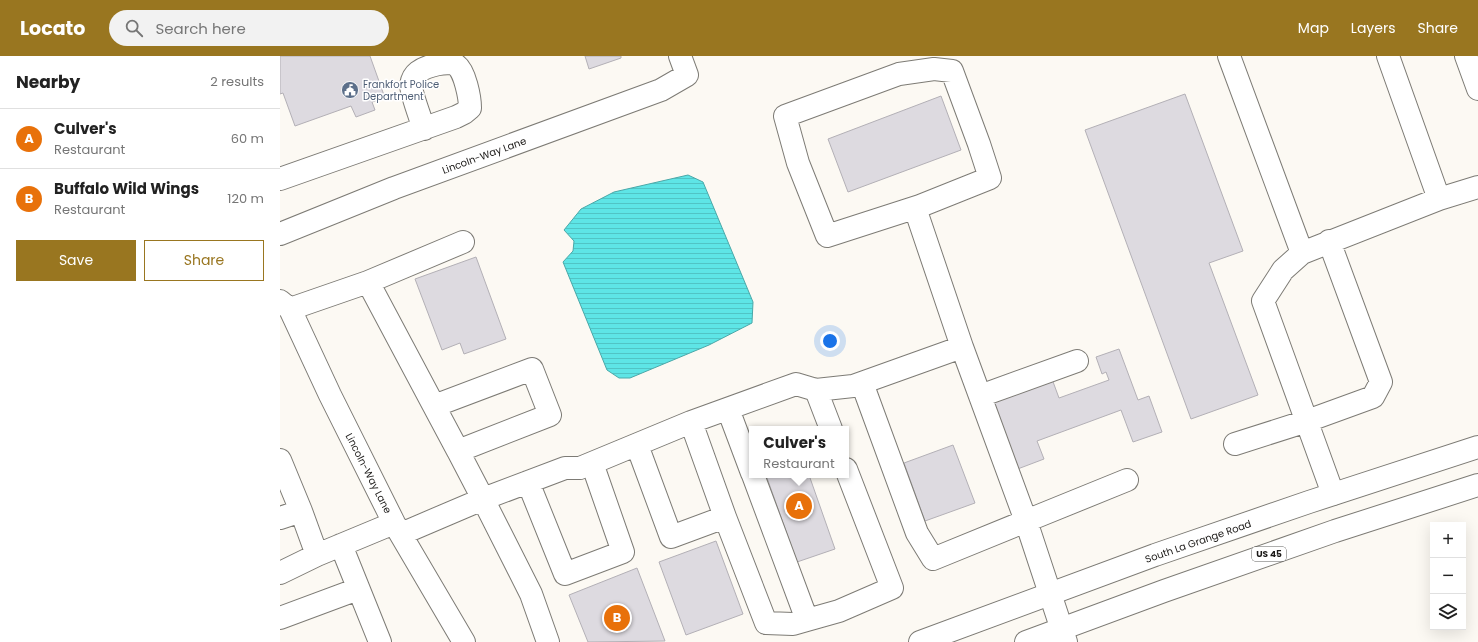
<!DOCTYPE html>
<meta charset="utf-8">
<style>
:root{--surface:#fff;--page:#f2f2f2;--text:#222;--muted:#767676;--line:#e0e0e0;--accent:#997620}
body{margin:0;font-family:Poppins,sans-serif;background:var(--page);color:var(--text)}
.controls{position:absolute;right:12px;bottom:12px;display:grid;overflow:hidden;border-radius:0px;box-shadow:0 4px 16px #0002}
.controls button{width:36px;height:36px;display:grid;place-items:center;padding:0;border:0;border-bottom:1px solid var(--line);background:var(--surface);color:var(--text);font:20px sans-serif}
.you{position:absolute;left:550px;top:285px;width:14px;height:14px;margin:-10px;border:3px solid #fff;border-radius:50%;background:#1a73e8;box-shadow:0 0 0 6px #1a73e833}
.badge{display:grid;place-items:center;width:26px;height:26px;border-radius:50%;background:var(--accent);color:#fff;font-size:13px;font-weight:700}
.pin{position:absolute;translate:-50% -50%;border:2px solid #fff;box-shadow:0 1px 4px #0006}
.popup{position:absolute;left:469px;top:370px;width:100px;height:52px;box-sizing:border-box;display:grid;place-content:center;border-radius:0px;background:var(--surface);filter:drop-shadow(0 1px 3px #0005);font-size:13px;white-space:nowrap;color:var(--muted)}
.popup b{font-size:15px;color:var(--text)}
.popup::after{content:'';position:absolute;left:50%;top:100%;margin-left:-8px;border:8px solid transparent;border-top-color:var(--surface)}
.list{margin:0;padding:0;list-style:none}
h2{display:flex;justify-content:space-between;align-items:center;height:52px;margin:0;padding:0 16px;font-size:17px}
h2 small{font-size:13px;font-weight:400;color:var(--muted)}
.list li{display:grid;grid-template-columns:26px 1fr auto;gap:12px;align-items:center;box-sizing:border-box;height:60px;padding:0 16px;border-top:1px solid var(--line)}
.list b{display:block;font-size:15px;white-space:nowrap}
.list p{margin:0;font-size:13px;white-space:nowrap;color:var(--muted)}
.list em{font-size:13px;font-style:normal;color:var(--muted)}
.actions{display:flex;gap:8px;padding:12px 16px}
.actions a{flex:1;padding:9px 0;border:1px solid var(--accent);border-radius:0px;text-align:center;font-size:14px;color:var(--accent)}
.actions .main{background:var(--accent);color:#fff}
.icon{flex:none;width:22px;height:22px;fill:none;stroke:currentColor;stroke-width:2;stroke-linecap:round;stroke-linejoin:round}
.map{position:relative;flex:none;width:1198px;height:586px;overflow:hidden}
header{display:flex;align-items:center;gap:24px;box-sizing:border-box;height:56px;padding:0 20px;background:var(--accent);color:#fff}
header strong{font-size:19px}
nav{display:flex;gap:22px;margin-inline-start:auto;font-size:14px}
.search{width:280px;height:36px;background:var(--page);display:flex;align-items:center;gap:10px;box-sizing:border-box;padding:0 14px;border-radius:22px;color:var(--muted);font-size:15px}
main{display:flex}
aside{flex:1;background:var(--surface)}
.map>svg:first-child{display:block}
</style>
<header>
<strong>Locato</strong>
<div class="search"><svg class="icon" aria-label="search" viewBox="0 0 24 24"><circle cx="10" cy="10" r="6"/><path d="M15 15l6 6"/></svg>Search here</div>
<nav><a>Map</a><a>Layers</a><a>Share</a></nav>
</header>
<main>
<aside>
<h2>Nearby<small>2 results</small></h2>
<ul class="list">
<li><span class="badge" style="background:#e8710a">A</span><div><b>Culver's</b><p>Restaurant</p></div><em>60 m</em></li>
<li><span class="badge" style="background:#e8710a">B</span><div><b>Buffalo Wild Wings</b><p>Restaurant</p></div><em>120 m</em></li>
</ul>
<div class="actions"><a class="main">Save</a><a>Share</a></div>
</aside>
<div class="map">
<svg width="1198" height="586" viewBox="0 0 1198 586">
<defs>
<pattern id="water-rules" width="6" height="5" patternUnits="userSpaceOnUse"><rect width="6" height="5" fill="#5ee5e6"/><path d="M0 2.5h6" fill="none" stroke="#51c4c5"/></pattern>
</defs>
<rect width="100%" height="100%" fill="#fcf9f3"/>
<path fill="url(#water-rules)" stroke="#4aa8a8" d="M408,119L423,126L473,246L472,267L429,289L350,322H339L327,314L283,206L293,195L294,185L284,174L301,153L334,136Z"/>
<path fill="#dddae0" stroke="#b3b0b6" d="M0,0H90L105,42L92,46L95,54L76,61L71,50L15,70L3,37L0,38Z
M305,0H341V2L309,13Z
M905,38L963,195L929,207L978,339L911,363L805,74Z
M661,40L681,94L568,136L548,83Z
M196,201L226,283L184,298L180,287L162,294L135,223Z
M839,293L858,344L869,340L882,376L853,386L841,354L757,385L764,403L735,414L710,346L772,323L779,342L829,324L826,316L822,318L816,301Z
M673,389L695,447L645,465L624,407Z
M486,419H529L555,493L517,506Z
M436,485L463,558L406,579L379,506Z
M357,512L385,585L308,586L289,539Z"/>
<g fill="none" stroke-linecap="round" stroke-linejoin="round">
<g stroke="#7d7b75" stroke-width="24">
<path id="minor" d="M949,0L1022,197
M1108,0L1159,143
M1186,0L1198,33
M0,123L176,61L184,57L190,52C190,42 185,15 176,9C168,4 146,10 138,16C134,19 132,23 131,29C131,38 141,63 144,73
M640,150L547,180L518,107L505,60L619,18L654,13L672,15L699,88L710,122L635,152L682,291
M0,178L114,132L381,34L407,19L400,0
M88,226L183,186
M0,245L10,253L50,339L114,467L184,586
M10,253L88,226L154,350L252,313L270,359L178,395L203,443L285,412H300L411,366L445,461L391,481L357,389
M700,340L797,305
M154,350L178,395
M448,353L472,417
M411,366L516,328L536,334
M551,373L536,334L573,330L682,291L746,465L653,503L637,477L582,327
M955,388L1027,365L1093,341L1101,326L1049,185
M0,404L21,455L0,462
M473,419L527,564
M248,426L285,518L343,496L312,407
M1053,438L983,245L1003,214L1022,197L1159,143L1198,131
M21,455L37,499
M445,461L486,567L513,568L527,564L559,555L612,532L566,413
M121,478L203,443L251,538L268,586
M61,489L100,586
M0,517L37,499L114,467
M0,562L78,533
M786,586L746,465L847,424"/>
</g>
<g stroke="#7d7b75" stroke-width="24">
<path id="major" d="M640,586L875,499L1029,446L1198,391
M746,586L884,535L1055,475L1198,429"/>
</g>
<use href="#minor" stroke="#fff" stroke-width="22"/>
<use href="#major" stroke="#fff" stroke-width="22"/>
</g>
<defs>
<g id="civic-disc" transform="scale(0.9)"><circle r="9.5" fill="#5c6f8a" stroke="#fff"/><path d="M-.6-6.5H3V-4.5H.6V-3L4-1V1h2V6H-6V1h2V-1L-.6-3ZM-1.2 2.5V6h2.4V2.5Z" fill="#fff"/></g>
</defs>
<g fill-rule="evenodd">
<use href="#civic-disc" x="70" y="34"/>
</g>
<g text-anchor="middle" stroke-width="3" stroke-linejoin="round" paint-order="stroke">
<rect fill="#fff" stroke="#5f5e5d" stroke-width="1" x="972" y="491" width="34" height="14" rx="3"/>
<g font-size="9" font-weight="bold" fill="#1b1917">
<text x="989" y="501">US 45</text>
</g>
<g font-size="10" fill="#4e5e75" stroke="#fff" text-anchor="start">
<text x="83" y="32">Frankfort Police<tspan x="83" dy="12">Department</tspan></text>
</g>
<g font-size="10" fill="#1b1917" stroke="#fff">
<text transform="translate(204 99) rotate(-20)" y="4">Lincoln-Way Lane</text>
<text transform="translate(89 417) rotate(63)" y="4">Lincoln-Way Lane</text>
<text transform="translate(918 485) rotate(-19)" y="4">South La Grange Road</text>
</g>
</g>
</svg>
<div class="controls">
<button>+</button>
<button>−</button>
<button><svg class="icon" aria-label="layers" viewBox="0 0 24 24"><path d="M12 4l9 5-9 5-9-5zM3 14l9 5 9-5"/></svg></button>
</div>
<div class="you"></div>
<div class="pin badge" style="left:519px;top:450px;background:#e8710a">A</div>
<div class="popup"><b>Culver's</b>Restaurant</div>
<div class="pin badge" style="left:337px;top:562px;background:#e8710a">B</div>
</div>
</main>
